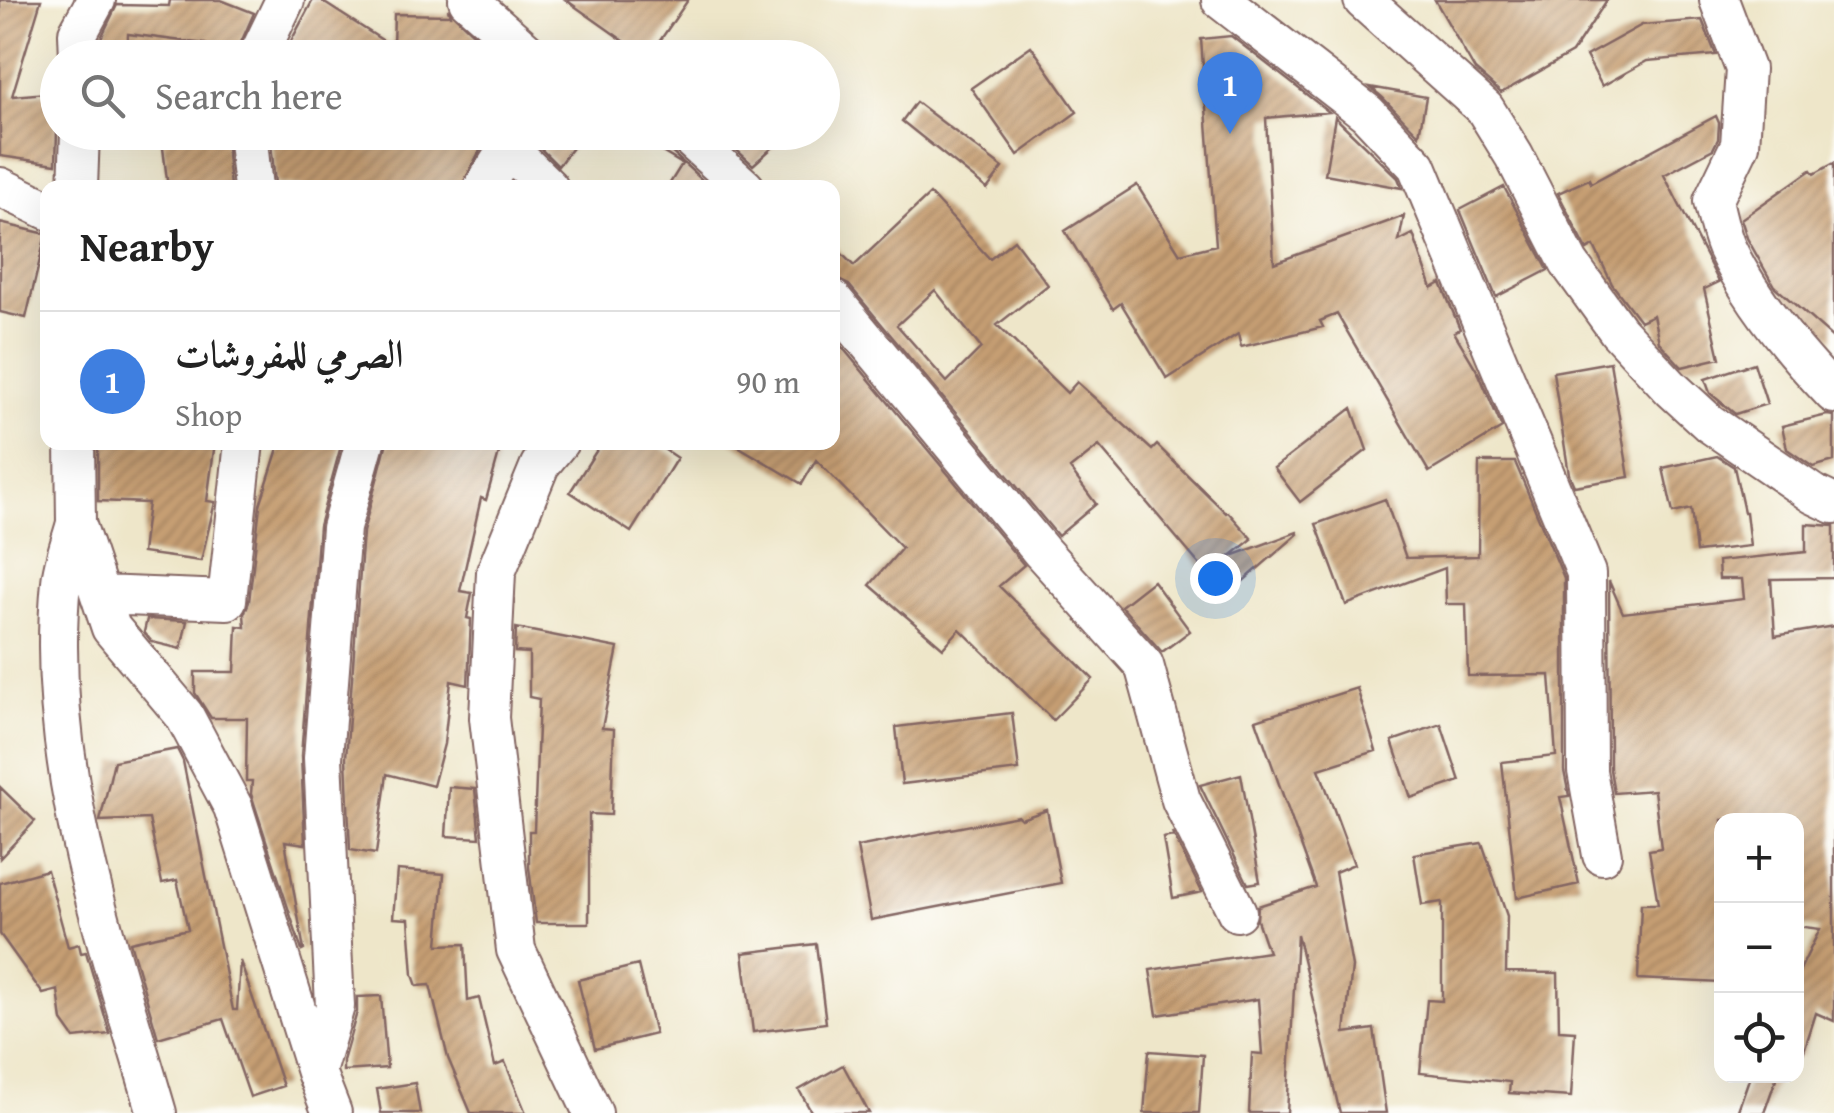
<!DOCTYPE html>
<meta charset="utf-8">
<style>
:root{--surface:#fff;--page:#f2f2f2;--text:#222;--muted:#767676;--line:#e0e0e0;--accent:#2563eb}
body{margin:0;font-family:"Gentium Book Plus",Amiri,serif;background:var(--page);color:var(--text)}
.controls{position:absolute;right:30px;bottom:30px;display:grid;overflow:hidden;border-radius:20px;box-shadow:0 10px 40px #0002}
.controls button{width:90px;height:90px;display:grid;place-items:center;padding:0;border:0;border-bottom:2px solid var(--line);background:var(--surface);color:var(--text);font:50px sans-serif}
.you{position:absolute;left:1215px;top:578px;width:35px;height:35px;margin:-25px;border:8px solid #fff;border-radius:50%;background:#1a73e8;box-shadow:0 0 0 15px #1a73e833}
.badge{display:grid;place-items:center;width:65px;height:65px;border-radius:50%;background:var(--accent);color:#fff;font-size:32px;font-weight:700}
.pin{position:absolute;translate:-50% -82px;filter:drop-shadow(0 2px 5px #0008)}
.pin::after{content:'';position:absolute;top:52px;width:35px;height:30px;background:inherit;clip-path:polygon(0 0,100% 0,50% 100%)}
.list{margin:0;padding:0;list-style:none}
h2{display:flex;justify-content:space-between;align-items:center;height:130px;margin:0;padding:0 40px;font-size:42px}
h2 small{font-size:32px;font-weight:400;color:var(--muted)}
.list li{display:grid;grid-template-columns:65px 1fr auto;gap:30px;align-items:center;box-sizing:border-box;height:140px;padding:0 40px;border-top:2px solid var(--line)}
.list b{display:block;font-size:38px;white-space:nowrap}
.list p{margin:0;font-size:32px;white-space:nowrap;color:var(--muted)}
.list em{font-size:32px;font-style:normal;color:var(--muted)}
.icon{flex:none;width:55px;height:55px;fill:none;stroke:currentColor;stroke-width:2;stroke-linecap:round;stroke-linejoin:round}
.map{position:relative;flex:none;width:1834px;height:1113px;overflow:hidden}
.search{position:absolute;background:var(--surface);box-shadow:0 10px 40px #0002;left:40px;top:40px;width:800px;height:110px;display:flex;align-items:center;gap:25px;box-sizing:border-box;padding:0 35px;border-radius:55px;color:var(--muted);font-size:38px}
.panel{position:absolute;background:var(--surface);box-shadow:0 10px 40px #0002;left:40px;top:180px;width:800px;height:270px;border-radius:20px}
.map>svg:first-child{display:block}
</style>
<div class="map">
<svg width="1834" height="1113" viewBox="0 0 1834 1113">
<defs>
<pattern id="building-hatch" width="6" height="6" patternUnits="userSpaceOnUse" patternTransform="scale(2.5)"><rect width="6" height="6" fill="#c69f73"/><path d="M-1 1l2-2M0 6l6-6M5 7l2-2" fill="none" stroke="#a3815f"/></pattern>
</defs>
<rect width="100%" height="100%" fill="#fdfcf7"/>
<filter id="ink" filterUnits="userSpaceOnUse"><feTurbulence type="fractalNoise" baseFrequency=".01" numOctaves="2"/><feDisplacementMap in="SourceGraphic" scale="20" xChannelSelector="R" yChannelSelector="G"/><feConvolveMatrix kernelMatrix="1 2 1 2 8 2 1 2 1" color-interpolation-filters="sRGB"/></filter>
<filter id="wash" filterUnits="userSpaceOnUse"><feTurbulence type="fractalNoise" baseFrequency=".0048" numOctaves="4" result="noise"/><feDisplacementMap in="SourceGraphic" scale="40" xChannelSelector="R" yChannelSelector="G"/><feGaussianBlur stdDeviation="2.25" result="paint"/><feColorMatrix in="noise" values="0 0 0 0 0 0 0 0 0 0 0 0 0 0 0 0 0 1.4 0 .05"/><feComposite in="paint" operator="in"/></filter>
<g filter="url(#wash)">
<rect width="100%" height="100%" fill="#eee6c9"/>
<g id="blocks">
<path fill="url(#building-hatch)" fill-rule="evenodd" d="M0,0H41L12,96L58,92L56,164L0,156Z
M170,0H221L254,13L235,56L205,44L128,34L127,58H101V38L117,5L169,6Z
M313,0H320L393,47L394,14L450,15L448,9L499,58H282Z
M566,0H688L648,58Z
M1435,0H1607L1572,53L1501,93L1475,70Z
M1702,20L1716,55L1647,61L1602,86L1586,56L1642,25Z
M1231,36L1329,112L1266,118L1274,263L1404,216L1399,241L1413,234L1432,288L1441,283L1460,329L1454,332L1479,374L1502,428L1429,472L1337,314L1320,321L1323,327L1241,347L1238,334L1167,379L1121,303L1113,309L1065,231L1137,185L1180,254L1216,245L1201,39Z
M1031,46L1077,112L1018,155L971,88Z
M1370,87L1426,97L1419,135L1383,98Z
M916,102L1003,168L987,189L902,121Z
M1716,116L1719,123L1718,139L1713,149L1664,175L1719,282L1704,289L1720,358L1682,367L1659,342L1653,315L1640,321L1612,284L1594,246L1587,250L1558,193L1589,179L1591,183Z
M1335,117L1398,178L1402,188L1325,174Z
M161,132H225L230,187L168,188Z
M270,132H489L461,188H305L275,184Z
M535,132H584L558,166L534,142Z
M629,132H661L668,149L711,188H667L682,164Z
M717,132H790L753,165Z
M1834,163V339L1774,286L1747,238L1741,219L1811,170L1814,174Z
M1504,187L1548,270L1496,297L1460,210Z
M930,194L990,259L1014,240L1048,285L997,325L1067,393L1077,382L1152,450L1157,445L1226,513L1228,512L1252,539L1229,557L1297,532L1298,534L1226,596L1099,446L1070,469L1096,504L1058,536L849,285L832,277V244L854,266ZM935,290L981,348L947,382L897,325Z
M0,223L46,234L26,318L0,312Z
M832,335L1024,565L999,586L1093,679L1053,720L960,629L943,648L870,585L902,548L816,460L802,484L731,442H832Z
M1610,362L1629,477L1574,486L1569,474L1553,372Z
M1754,363L1767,404L1735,414L1710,393L1705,379Z
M1352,408L1367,450L1300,502L1274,468Z
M1827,415L1834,416V461L1813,467L1787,449L1782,426Z
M98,442H215L207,501L215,502L201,561L142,553L148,503L98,501Z
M280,442H342L319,526L301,756L305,844L285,841L304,950L302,951L251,794L252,781H246L247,718H211L195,693V672H235L237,626L245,627L244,614L249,602L260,505Z
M387,442H463L499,453L486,500L481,498L460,591L472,593L467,618L471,619L468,685L451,681L444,744L433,786L387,774L376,854L350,850L346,758L363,532Z
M602,442H653L677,458L631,532L570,492Z
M1717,456L1734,467L1744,512H1746L1750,546L1696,552L1691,509L1673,513L1663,468Z
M1479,462H1515L1564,578V771L1569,796L1560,797L1579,884L1517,898L1502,762L1556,756L1550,675L1468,676L1466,604H1446L1445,568L1346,605L1316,524L1385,499L1406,558L1478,556Z
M1806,524L1834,526V578L1771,579L1775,636L1834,626V1021L1816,1013L1802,1057L1796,1056V978L1820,929L1796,926V820H1789V815L1722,820V983L1638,979L1641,904H1658L1649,850L1661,848L1654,790L1614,793L1610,769L1609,581L1623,613L1744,599L1742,579H1719L1718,561L1806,552Z
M1153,581L1190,631L1162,652L1121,606Z
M147,619L187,621L181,649L152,642L144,632Z
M516,628L618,648L602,728L614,729L611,815L589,814V923H536L529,867V831H534L539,699L529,697V653L515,652Z
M1357,688L1376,751L1319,769L1354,864L1335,872L1352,967L1345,1033L1374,1029L1386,1113H1340L1297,934L1287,1113H1249L1252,1053L1262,1054L1258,999L1157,1015L1150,970L1268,952L1257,920L1258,906L1316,887L1256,720Z
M1012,713L1019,770L902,784L896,727Z
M1441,724L1460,781L1411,798L1392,741Z
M177,749L183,761L233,1010H237L240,961L283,1086L250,1097L223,1019L158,1038L130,942L188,929L177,880L162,883L149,819L100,821L114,761Z
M1241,774L1260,882L1248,884L1200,785Z
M0,787L35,821L0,858Z
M449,787L475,789L480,838L446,836Z
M1047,810L1061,883L871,920L857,847L1018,816L1021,819Z
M1172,832L1202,892L1173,898L1163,838L1173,836Z
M1482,843L1507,916L1506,972L1558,973L1559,1030L1575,1031L1571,1097L1509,1093L1510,1082L1420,1073L1427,1000L1442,1001V902L1422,905L1414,854Z
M47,870L68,947L79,944L81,953L86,952L110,1034L74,1038L62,1021L58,990L43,994L0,934V883Z
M397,870L444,874L438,945L465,944L468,1001L479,998L495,1066L505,1062L526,1113H471L448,1058L430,985L417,986L413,975L409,919L393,918Z
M816,944L826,1023L753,1032L743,953Z
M638,965L655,1034L595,1049L578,980Z
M381,996L387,1068L343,1071V1061L357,1012V997Z
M1149,1051L1203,1055L1199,1113H1144Z
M843,1065L869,1113H812L799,1090Z
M1750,1076H1777L1764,1113H1737Z
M415,1083L420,1113H381L377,1089Z"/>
</g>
</g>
<g filter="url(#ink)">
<use href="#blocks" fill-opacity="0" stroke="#836562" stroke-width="2.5"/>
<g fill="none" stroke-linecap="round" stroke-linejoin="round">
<g stroke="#836562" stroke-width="42">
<path id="street" d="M468,0L534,58
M1221,0L1367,113L1417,166L1586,573L1587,771L1602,855
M1363,0L1485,109L1514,156L1569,263L1618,331L1672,389L1709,423L1813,494L1834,504
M1719,0L1745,69L1740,145L1713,201C1717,216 1720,233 1726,247C1750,299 1795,353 1834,394
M79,58L78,33L96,0
M257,58L285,0
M247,132L253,188
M683,132L745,188
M508,148L549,188
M0,187L48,210
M78,188L80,132
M483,188L508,148L513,132
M832,299L1042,552L1144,665L1181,800L1237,912
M75,442L76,523L111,628L184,715L233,807L316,1072L332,1113
M559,442L540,465L496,572L489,718L516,950L593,1113
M76,523C71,542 63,562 61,582C43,765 107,941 157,1113
M100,595L227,600L244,442
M316,1072L335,1006L323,758L341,528L365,442"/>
</g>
<use href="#street" stroke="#fff" stroke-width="38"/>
</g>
</g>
</svg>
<div class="controls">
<button>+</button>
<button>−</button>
<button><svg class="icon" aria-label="locate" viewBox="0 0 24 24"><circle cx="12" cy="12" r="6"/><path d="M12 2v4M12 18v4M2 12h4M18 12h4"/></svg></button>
</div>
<div class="you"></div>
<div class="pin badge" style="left:1230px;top:134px;background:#3f7fe0">1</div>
<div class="search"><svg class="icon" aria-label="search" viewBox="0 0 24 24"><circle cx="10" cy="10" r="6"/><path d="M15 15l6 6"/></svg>Search here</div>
<section class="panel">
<h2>Nearby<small></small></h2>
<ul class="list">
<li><span class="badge" style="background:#3f7fe0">1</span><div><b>الصرمي للمفروشات</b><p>Shop</p></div><em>90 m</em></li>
</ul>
</section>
</div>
